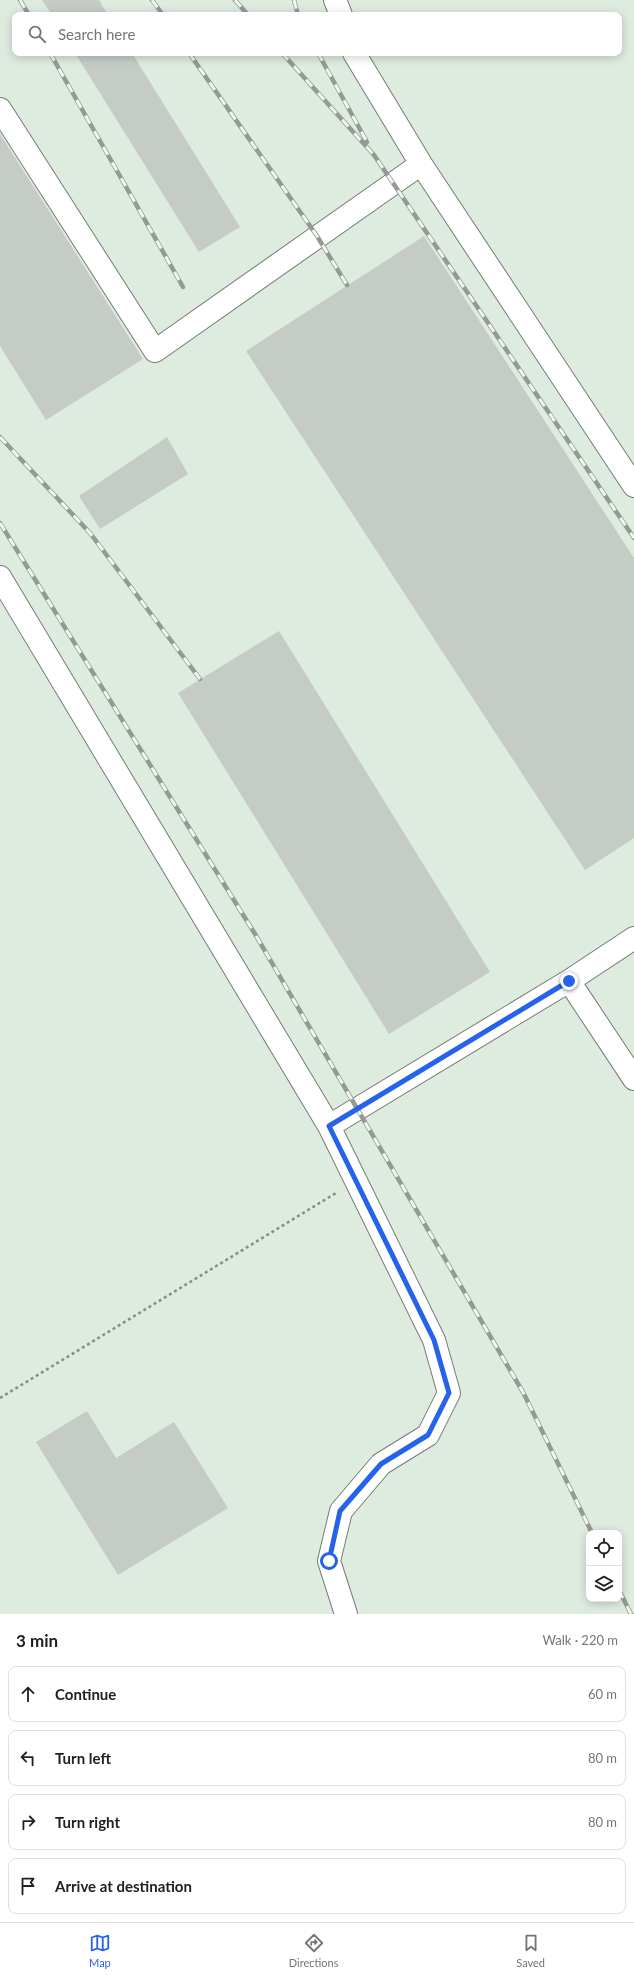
<!DOCTYPE html>
<meta charset="utf-8">
<style>
:root{--surface:#fff;--page:#f2f2f2;--text:#202124;--muted:#757577;--line:#e0e0e0;--accent:#2563eb}
body{margin:0;font-family:Lato,sans-serif;background:var(--page);color:var(--text)}
.controls{position:absolute;right:12px;bottom:12px;display:grid;overflow:hidden;border-radius:8px;box-shadow:0 2px 10px #0003}
.controls button{width:36px;height:36px;display:grid;place-items:center;padding:0;border:0;border-bottom:1px solid var(--line);background:var(--surface);color:var(--text);font:20px sans-serif}
.stop{position:absolute;width:12px;height:12px;margin:-9px;border:3px solid #2563eb;border-radius:50%;background:#fff}
.stop.end{background:#2563eb;border-color:#fff;box-shadow:0 1px 4px #0008}
.list{margin:0;padding:0;list-style:none}
h2{display:flex;justify-content:space-between;align-items:center;height:52px;margin:0;padding:0 16px;font-size:17px}
h2 small{font-size:13px;font-weight:400;color:var(--muted)}
.list li{display:grid;grid-template-columns:26px 1fr auto;gap:12px;align-items:center;box-sizing:border-box;height:56px;margin:0 8px 8px;padding:0 8px;border:1px solid var(--line);border-radius:8px}
.list b{display:block;font-size:15px;white-space:nowrap}
.list em{font-size:13px;font-style:normal;color:var(--muted)}
.icon{flex:none;width:22px;height:22px;fill:none;stroke:currentColor;stroke-width:2;stroke-linecap:round;stroke-linejoin:round}
.map{position:relative;flex:none;width:634px;height:1614px;overflow:hidden}
.search{position:absolute;background:var(--surface);box-shadow:0 2px 10px #0003;left:12px;right:12px;top:12px;height:44px;display:flex;align-items:center;gap:10px;box-sizing:border-box;padding:0 14px;border-radius:8px;color:var(--muted);font-size:15px}
.sheet{height:308px;background:var(--surface)}
nav{display:flex;justify-content:space-around;align-items:center;box-sizing:border-box;height:56px;border-top:1px solid var(--line);background:var(--surface);font-size:11px;color:var(--muted)}
nav a{display:grid;justify-items:center;gap:2px}
nav .on{color:var(--accent)}
.map>svg:first-child{display:block}
</style>
<div class="map">
<svg width="634" height="1614" viewBox="0 0 634 1614">
<rect width="100%" height="100%" fill="#f0f7f0"/>
<path fill="#deebdf" fill-rule="evenodd" d="M0,0H634V1614H0ZM15,15H619V53H15ZM589,1533H619V1599H589Z"/>
<path fill="#c5ccc6" d="M42,0H99L108,15H52Z
M75,53H132L240,227L199,252Z
M0,134L143,359L46,420L0,346Z
M424,236L634,558V838L585,870L246,351Z
M167,437L188,474L100,529L79,496Z
M279,631L490,972L389,1034L178,693Z
M87,1411L116,1458L174,1422L228,1508L118,1575L36,1442Z"/>
<g fill="none" stroke-linecap="round" stroke-linejoin="round">
<g stroke="#767c76" stroke-width="24">
<path id="minor" d="M335,0L341,15
M354,53L421,164L634,486
M0,109L155,351L421,164
M0,577L329,1126L434,1340L449,1393L428,1435L381,1464L341,1511L329,1561L346,1614
M634,938L569,981L634,1079
M329,1126L569,981"/>
</g>
<path stroke="#898d89" stroke-width="2.5" stroke-dasharray="3 3" stroke-linecap="butt" d="M0,1398L336,1193"/>
<use href="#minor" stroke="#fff" stroke-width="22"/>
<g stroke="#949994" stroke-width="4.5">
<path id="rail" d="M20,0L29,15
M152,0L163,15
M235,0L248,15
M294,0L298,15
M50,53L183,287
M189,53L317,236L347,285
M282,53L374,155L634,538
M318,53L367,142
M0,437L90,533L200,679
M0,523L255,934L524,1394L592,1533
M619,1590L631,1614"/>
</g>
<use href="#rail" stroke="#f0f7f0" stroke-width="3" stroke-dasharray="9" stroke-linecap="butt"/>
</g>
<g fill="none" stroke-linecap="round" stroke-linejoin="round">
<path stroke="#2563eb" stroke-width="5" d="M329,1561L340,1511L381,1464L428,1435L449,1393L434,1340L329,1126L569,981"/>
</g>
</svg>
<div class="controls">
<button><svg class="icon" aria-label="locate" viewBox="0 0 24 24"><circle cx="12" cy="12" r="6"/><path d="M12 2v4M12 18v4M2 12h4M18 12h4"/></svg></button>
<button><svg class="icon" aria-label="layers" viewBox="0 0 24 24"><path d="M12 4l9 5-9 5-9-5zM3 14l9 5 9-5"/></svg></button>
</div>
<div class="stop" style="left:329px;top:1561px"></div>
<div class="stop end" style="left:569px;top:981px"></div>
<div class="search"><svg class="icon" aria-label="search" viewBox="0 0 24 24"><circle cx="10" cy="10" r="6"/><path d="M15 15l6 6"/></svg>Search here</div>
</div>
<section class="sheet">
<h2>3 min<small>Walk · 220 m</small></h2>
<ul class="list">
<li><svg class="icon" aria-label="ahead" viewBox="0 0 24 24"><path d="M12 20V5M6 11l6-6 6 6"/></svg><div><b>Continue</b></div><em>60 m</em></li>
<li><svg class="icon" aria-label="left" viewBox="0 0 24 24"><path d="M17 20v-9H6M10 6l-5 5 5 5"/></svg><div><b>Turn left</b></div><em>80 m</em></li>
<li><svg class="icon" aria-label="right" viewBox="0 0 24 24"><path d="M7 20v-9h11M14 6l5 5-5 5"/></svg><div><b>Turn right</b></div><em>80 m</em></li>
<li><svg class="icon" aria-label="arrive" viewBox="0 0 24 24"><path d="M6 21V4h12l-3 4 3 4H6"/></svg><div><b>Arrive at destination</b></div></li>
</ul>
</section>
<nav>
<a class="on"><svg class="icon" aria-label="map" viewBox="0 0 24 24"><path d="M3 6l6-2 6 2 6-2v14l-6 2-6-2-6 2zM9 4v14M15 6v14"/></svg>Map</a>
<a><svg class="icon" aria-label="directions" viewBox="0 0 24 24"><path d="M12 3l9 9-9 9-9-9zM9 14v-3h6M13 9l2 2-2 2"/></svg>Directions</a>
<a><svg class="icon" aria-label="saved" viewBox="0 0 24 24"><path d="M7 4h10v16l-5-4-5 4z"/></svg>Saved</a>
</nav>
